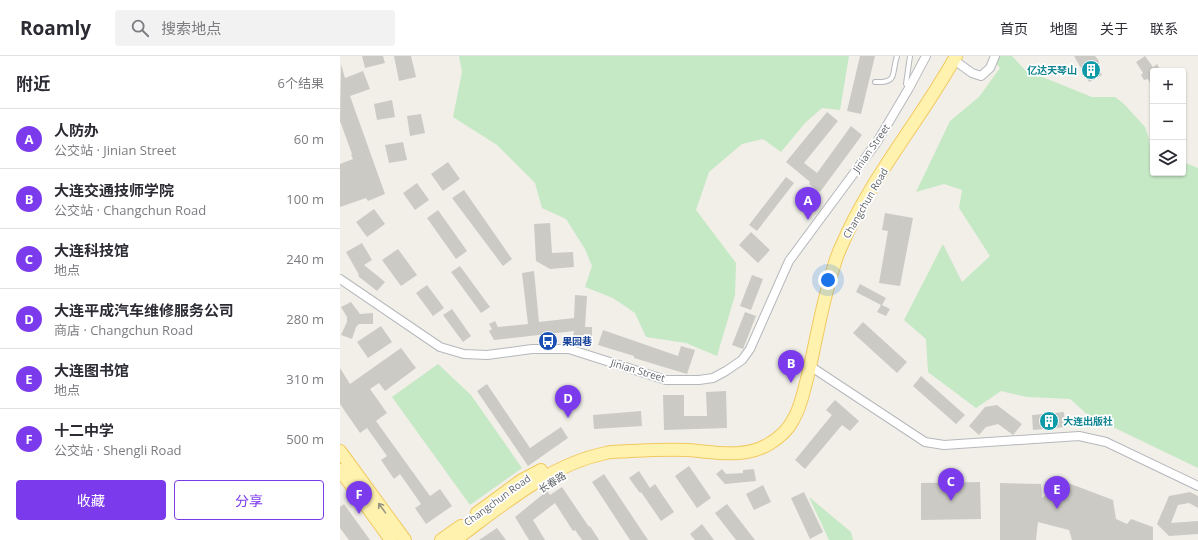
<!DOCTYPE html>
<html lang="zh">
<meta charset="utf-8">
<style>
:root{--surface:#fff;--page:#f2f2f3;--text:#2b2b33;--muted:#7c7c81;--line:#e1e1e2;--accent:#7c3aed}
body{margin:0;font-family:"Open Sans","Noto Sans SC",sans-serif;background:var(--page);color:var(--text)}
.controls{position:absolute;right:12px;top:12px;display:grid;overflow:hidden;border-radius:4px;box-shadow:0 1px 3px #0004}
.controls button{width:36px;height:36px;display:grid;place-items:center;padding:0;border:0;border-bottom:1px solid var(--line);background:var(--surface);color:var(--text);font:20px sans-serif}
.you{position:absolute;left:488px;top:224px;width:14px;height:14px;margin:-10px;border:3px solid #fff;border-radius:50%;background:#1a73e8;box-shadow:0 0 0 6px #1a73e833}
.badge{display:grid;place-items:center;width:26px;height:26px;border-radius:50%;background:var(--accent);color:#fff;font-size:13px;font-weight:700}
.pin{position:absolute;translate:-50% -33px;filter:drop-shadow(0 1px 2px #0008)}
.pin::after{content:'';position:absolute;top:21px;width:14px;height:12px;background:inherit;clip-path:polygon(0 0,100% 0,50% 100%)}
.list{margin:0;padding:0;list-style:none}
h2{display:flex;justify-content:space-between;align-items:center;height:52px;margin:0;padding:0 16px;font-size:17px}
h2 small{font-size:13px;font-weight:400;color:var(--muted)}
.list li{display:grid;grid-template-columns:26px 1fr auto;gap:12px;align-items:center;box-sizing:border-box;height:60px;padding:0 16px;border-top:1px solid var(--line)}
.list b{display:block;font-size:15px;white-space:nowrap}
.list p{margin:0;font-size:13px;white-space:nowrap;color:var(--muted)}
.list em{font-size:13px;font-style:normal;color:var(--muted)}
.actions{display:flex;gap:8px;padding:12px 16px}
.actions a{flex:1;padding:9px 0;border:1px solid var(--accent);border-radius:4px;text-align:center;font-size:14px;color:var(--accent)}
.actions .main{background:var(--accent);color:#fff}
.icon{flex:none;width:22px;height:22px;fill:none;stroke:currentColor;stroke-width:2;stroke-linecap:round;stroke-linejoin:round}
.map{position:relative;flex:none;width:858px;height:484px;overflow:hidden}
header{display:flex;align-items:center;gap:24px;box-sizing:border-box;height:56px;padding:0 20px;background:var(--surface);border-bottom:1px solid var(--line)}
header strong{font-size:19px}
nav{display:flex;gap:22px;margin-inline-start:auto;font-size:14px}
.search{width:280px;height:36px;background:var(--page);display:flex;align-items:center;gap:10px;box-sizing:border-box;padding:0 14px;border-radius:4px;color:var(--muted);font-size:15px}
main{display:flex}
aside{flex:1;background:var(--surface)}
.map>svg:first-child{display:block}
</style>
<header>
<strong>Roamly</strong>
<div class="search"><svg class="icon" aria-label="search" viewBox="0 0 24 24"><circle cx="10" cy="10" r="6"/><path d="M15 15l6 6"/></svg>搜索地点</div>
<nav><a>首页</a><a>地图</a><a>关于</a><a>联系</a></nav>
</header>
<main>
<aside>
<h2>附近<small>6个结果</small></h2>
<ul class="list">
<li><span class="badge">A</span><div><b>人防办</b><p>公交站 · Jinian Street</p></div><em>60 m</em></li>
<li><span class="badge">B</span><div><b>大连交通技师学院</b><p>公交站 · Changchun Road</p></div><em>100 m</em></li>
<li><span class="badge">C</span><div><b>大连科技馆</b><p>地点</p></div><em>240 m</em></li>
<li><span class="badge">D</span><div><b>大连平成汽车维修服务公司</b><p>商店 · Changchun Road</p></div><em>280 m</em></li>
<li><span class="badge">E</span><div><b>大连图书馆</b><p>地点</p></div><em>310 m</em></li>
<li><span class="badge">F</span><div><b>十二中学</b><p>公交站 · Shengli Road</p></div><em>500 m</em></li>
</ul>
<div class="actions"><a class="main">收藏</a><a>分享</a></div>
</aside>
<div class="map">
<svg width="858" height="484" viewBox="0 0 858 484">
<rect width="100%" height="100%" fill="#f1efe8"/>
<path fill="#c5e8c5" d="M119,0H509L500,54L482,52L465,67L441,96L423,83L402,88L369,116L356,154L396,207L395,239L377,300L346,287L306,281L295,257L273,242L245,231L252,210L245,193L226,163L202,152L195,127L157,89L113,61L122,16Z
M658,0H672L685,14L752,41H775L784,48L805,71L809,83L810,92L813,93V117H843V106L858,112V412L748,359L730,343L687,341L661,335L636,352L588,316L586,283L564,264L603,188L622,226L650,200L619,152L622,134L604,128L576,136L610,65L639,41L660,12L655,6Z
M98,308L131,339L182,412L130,449L52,341Z
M469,441L511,476L513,484H489Z"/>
<path fill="#cccac5" d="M22,0H43L45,7L25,12Z
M54,0H71L76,21L59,25Z
M520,0H535L521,58L507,55Z
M734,0H755L759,5L758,10L762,19L749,26Z
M805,0L813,11L817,8L821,15H813V32L808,23L804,24L801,19L803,17L796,6Z
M1,8L5,22L23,15L30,33L10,40L45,138L28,145L26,142L0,151V108L13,103L11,99L12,98L0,65Z
M52,44L55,61L37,64L34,48Z
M487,56L498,65L464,107L477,117L511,70L522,79L480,136L469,128L470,126L446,106Z
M81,58L85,77L70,80L67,60Z
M63,86L67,104L49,107L45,89Z
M108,106L120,123L103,135L91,118Z
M446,121L454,127L417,175L409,169Z
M77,127L89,144L75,154L63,137Z
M124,134L172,203L163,210L112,142Z
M34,153L45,168L27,181L16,166Z
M98,154L127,195L116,203L87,162Z
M545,157L573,162L560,230L539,227L548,175L542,174Z
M210,167L212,197L233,196L234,211L210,213L196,205L194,168Z
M411,176L430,194L418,207L399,189Z
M22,187L32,204L24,209L45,226L37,235L18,220L19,219L6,196Z
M58,193L77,219L61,230L42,204Z
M120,210L150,251L141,257L111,216Z
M194,215L199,266L234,262L235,239L247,240L245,271H252V282L233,281L234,275L154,284L149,275L152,273L149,268L155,265L158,271L188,268L182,217Z
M412,219L423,223L411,254L400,250Z
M520,228L546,242L542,249L550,253L546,260L537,256L541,249L516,236Z
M87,229L104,252L93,260L76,237Z
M11,246L20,258L33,257V268H19L16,271L12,283L1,279L7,266V261L1,251Z
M112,253L131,280L123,286L103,259Z
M405,256L416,260L403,293L392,289Z
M523,266L567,306L557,317L513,277Z
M41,270L52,286L28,302L17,286Z
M263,274L338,300L341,290L355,294L347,318L294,302V300L258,289Z
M61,292L76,312L45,335L39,327L30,333L47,357L36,365L90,440L100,433L112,450L86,468L75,452L81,448L60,418L54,423L41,404L47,400L27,372L20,377L0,348V312L10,328Z
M581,320L625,359L616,368L573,330Z
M147,328L190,392L221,371L228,382L188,410L137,335Z
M386,335L387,372L324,374L323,339H344V360H367L366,336Z
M495,344L519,365L510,375L502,369L465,413L455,404L492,359L486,354Z
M657,349L682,368L673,379L658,368L646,371L639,379L629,370L645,351Z
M301,355L302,370L254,373L253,359Z
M724,356L725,371L693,374L692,359Z
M349,410L371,442L357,452L335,420Z
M382,413L386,418L403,417V414L414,413L416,425L385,428L376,418Z
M299,415L310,432L315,428L334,456L321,465L301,436L300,437L289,422Z
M264,418L308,484H290L252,426Z
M723,425L773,444L776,463L787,468L791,463L813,471V484H732L729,474L698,466L696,484H660V427L701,428L702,442Z
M640,426L641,463L581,464V427Z
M423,429L431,446L414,454L406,438Z
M222,431L249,471L250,470L259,484H242L235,474L233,475L215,447L193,464L205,484H189L175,461L207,435L210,439Z
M464,436L483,476L470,483L451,442Z
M850,436L858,440V452L849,447L838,449L831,467L858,465V478L829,480L817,468L829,440Z
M4,448L30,484H9L0,472V451Z
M387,448L415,484H396L375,457Z
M362,468L374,484H355L350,478Z
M157,472L166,484H139Z"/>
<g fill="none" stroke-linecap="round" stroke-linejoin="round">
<g stroke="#b5b8bc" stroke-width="6">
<path id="service" d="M535,26C559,27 551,17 557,0
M569,32L566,28L570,0"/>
</g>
<g stroke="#b5b8bc" stroke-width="10">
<path id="minor" d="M614,4L632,17L641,20L650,12L655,0
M0,223L100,291L124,298L147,299L192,293H229L326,324H359L373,322L386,315L402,304L410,293L449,205L537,86L569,32L586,0
M470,310L585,386L604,389L739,380L766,386L858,430"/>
</g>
<g stroke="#f2c960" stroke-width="14">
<path id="primary" d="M0,395L65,484
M0,414L51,484
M137,457L182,424L201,414
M101,484L121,470
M115,484C162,450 208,409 266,397C274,395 282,396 289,395C309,394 328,393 348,394C375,396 404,403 429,388C439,382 448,374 453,364C461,351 463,337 467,323C475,291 480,257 490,224C493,213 496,201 501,191C530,122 580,65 616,0"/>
</g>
<use href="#service" stroke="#fff" stroke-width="4"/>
<use href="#minor" stroke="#fff" stroke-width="8"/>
<use href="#primary" stroke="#fff2af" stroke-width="12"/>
</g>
<defs><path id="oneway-shaft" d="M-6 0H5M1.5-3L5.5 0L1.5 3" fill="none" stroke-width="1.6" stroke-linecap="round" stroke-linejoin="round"/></defs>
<use stroke="#979581" href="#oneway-shaft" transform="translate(42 452) rotate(-126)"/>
<defs>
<g id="building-disc" transform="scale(1)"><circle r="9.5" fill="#0f9aa8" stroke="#fff"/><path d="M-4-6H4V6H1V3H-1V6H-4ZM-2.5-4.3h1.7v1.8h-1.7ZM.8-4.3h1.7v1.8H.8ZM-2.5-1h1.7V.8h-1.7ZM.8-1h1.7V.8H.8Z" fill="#fff"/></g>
<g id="bus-disc" transform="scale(1)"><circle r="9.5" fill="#1a4fb4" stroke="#fff"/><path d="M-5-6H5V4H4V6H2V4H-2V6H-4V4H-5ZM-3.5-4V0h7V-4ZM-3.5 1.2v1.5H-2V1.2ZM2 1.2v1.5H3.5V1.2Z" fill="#fff"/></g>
</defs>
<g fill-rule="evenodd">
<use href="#building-disc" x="751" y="14"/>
<use href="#bus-disc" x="208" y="285"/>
<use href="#building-disc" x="709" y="365"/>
</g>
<g text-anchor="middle" stroke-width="3.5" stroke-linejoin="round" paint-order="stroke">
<g font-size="10" font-weight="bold" fill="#0d838f" stroke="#fff" text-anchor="end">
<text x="737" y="18">亿达天琴山</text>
<text x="723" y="369" text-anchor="start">大连出版社</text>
</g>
<g font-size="10" fill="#5f6368" stroke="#fff">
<text transform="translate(531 92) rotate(-55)" y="4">Jinian Street</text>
<text transform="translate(525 147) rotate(-60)" y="4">Changchun Road</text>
<text transform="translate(298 314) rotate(17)" y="4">Jinian Street</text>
<text transform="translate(212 426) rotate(-31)" y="4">长春路</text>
<text transform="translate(157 444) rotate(-36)" y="4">Changchun Road</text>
</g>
<g font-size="10" font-weight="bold" fill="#164399" stroke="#fff" text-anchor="start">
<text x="222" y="289">果园巷</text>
</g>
</g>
</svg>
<div class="controls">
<button>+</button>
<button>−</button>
<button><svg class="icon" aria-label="layers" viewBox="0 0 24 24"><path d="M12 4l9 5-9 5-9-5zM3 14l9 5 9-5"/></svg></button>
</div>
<div class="you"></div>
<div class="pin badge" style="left:468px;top:164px">A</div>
<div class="pin badge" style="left:451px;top:327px">B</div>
<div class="pin badge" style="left:611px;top:445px">C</div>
<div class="pin badge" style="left:228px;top:362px">D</div>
<div class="pin badge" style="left:717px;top:453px">E</div>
<div class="pin badge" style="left:19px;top:458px">F</div>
</div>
</main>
